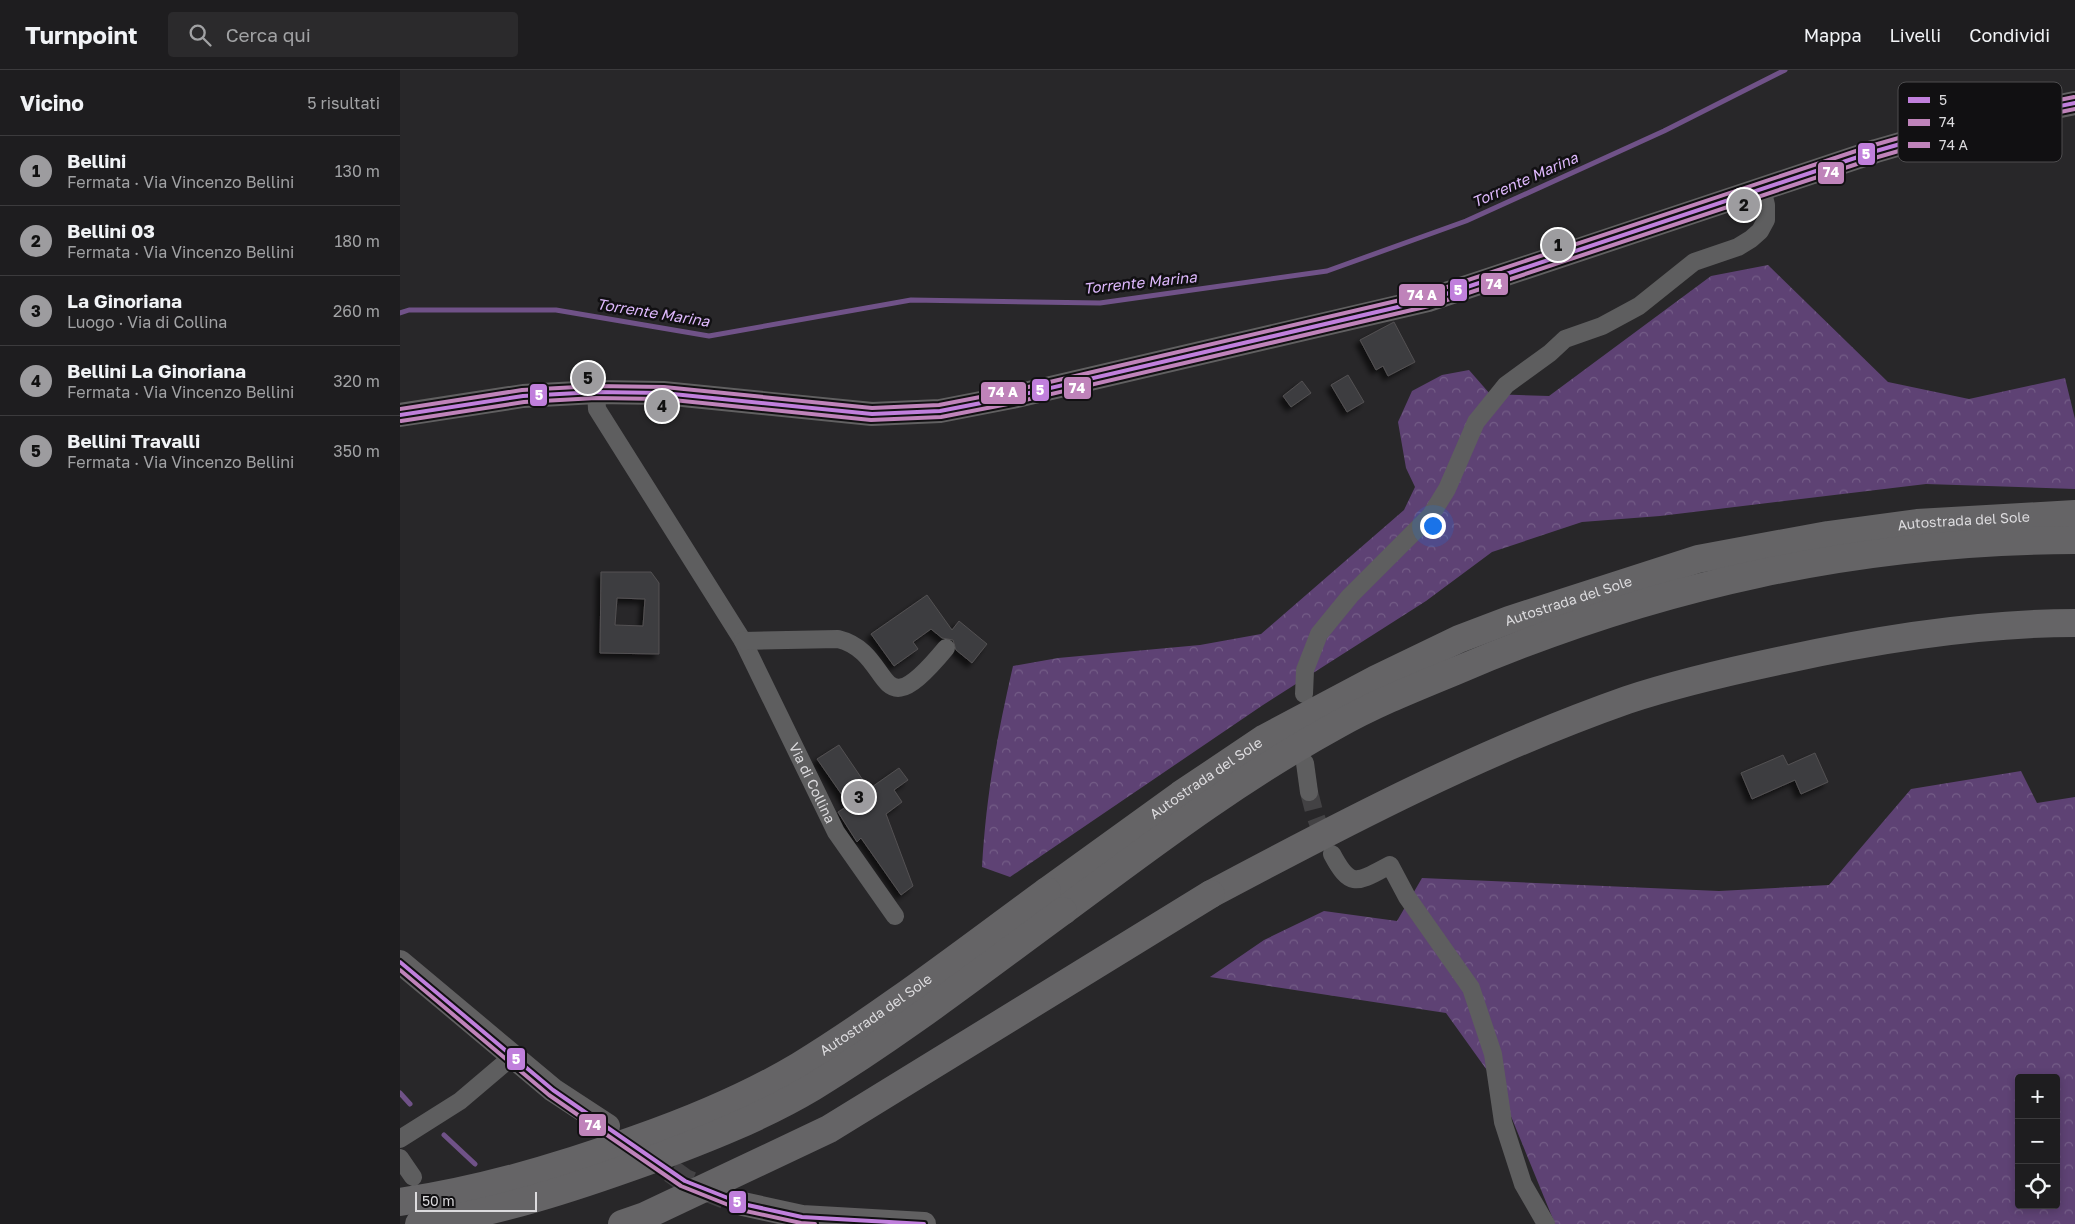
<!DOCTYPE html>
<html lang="it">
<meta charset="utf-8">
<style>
:root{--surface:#1e1d1f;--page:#2b2a2c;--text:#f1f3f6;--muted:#a1a2a4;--line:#3c3b3d;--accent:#9d9c9f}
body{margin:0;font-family:"Golos Text",sans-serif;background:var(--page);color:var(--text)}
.controls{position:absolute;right:15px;bottom:15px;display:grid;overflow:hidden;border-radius:5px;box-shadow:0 2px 8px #0003}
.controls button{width:45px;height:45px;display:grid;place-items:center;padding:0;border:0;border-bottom:1px solid var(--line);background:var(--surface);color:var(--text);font:25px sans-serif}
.scale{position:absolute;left:15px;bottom:12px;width:122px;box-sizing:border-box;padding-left:5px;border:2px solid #dcdbde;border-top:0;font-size:14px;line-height:18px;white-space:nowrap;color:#dcdbde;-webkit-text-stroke:4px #111012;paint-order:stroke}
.you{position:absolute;left:1032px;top:455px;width:18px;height:18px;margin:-12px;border:4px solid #fff;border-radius:50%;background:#1a73e8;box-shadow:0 0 0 8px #1a73e833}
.badge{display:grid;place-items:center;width:32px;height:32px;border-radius:50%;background:var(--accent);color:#111;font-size:16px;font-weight:700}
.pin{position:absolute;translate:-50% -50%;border:2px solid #fff;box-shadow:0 1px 5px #0006}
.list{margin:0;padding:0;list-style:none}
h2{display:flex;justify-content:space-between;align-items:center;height:65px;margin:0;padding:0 20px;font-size:21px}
h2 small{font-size:16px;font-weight:400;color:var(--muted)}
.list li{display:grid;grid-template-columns:32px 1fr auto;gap:15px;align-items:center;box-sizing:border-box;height:70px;padding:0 20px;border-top:1px solid var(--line)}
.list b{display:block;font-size:19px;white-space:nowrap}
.list p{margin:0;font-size:16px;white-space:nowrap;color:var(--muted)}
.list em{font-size:16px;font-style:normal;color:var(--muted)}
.icon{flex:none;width:28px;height:28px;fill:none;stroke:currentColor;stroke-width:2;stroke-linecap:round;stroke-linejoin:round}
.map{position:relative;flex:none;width:1675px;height:1154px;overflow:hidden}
header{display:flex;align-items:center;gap:30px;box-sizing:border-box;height:70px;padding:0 25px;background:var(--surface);border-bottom:1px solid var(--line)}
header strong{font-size:24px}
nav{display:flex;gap:28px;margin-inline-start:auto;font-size:18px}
.search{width:350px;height:45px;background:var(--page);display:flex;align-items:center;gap:12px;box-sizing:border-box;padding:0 18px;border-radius:5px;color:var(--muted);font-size:19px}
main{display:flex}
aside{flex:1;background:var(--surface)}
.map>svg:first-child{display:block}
</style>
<header>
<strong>Turnpoint</strong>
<div class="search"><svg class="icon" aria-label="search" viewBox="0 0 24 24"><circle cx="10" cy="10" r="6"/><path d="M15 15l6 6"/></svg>Cerca qui</div>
<nav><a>Mappa</a><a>Livelli</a><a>Condividi</a></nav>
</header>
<main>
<aside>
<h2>Vicino<small>5 risultati</small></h2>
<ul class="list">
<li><span class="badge">1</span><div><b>Bellini</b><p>Fermata · Via Vincenzo Bellini</p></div><em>130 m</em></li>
<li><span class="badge">2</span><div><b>Bellini 03</b><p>Fermata · Via Vincenzo Bellini</p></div><em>180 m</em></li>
<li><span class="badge">3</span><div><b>La Ginoriana</b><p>Luogo · Via di Collina</p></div><em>260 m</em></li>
<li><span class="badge">4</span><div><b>Bellini La Ginoriana</b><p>Fermata · Via Vincenzo Bellini</p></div><em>320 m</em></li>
<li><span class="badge">5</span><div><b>Bellini Travalli</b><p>Fermata · Via Vincenzo Bellini</p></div><em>350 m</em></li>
</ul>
</aside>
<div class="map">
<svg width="1675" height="1154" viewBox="0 0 1675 1154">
<defs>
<pattern id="forest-crowns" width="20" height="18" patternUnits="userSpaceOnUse" patternTransform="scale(1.25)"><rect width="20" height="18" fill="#5e4274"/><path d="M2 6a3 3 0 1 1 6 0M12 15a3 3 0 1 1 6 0" fill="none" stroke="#745d87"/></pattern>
<filter id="shadow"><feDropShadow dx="-4.5" dy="4.5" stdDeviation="2.5" flood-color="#0009"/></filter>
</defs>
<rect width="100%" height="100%" fill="#282729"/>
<path fill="url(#forest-crowns)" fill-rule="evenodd" d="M1368,195L1488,312L1569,329L1665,308L1675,349V419L1526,414L1260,446L1182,452L1092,482L1026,531L863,635L610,807L582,797C586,726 597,666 613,596L658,588L800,575L861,564L1004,440L1015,417L1006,398L998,352L1012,321L1042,305L1069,300L1090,324L1149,326L1311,206Z
M1621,701L1637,733L1675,727V1154H1155L1099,1017L1046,943L810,907L864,870L924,841L997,851L1022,808L1319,821L1429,815L1511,719ZM1619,1008H1656V1135H1619Z"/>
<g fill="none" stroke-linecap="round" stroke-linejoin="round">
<path stroke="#705288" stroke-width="5" d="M0,243L9,240H156L309,266L511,230L700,233L927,201L1066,151L1264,61L1385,0
M0,1023L10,1034
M44,1065L75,1094"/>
</g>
<path fill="#3e3d3f" stroke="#535153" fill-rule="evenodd" filter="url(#shadow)" d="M994,252L1015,292L988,306L983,296L976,300L960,270Z
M948,305L964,332L947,342L931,315Z
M902,311L911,323L891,337L883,326Z
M201,502H251L259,513V584L200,583ZM217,528L245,529L243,556L215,555Z
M527,525L552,560L559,551L587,574L572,593L556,580L553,570L542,568L531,559L513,572L518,579L494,596L471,564Z
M439,675L469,719L499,698L508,710L494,720L502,732L486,744L513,816L501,825L461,768L457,772L438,742L449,735L417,689Z
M1415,683L1428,712L1401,724L1395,710L1352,729L1341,703L1383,685L1388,695Z"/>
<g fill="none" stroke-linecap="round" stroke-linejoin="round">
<path stroke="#434244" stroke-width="18" stroke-dasharray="18 9" stroke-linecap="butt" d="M909,722L915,745L926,774"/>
<path stroke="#434244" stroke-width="24" stroke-dasharray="24 12" stroke-linecap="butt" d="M242,1080L285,1111L343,1134"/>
<g stroke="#5e5e5f" stroke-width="18">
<path id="s1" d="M196,322L197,339L343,571L436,762L495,846"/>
<path d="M343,571L438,569C496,583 473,666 546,578"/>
<path d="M904,624L905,600L919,564L950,526L1031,445L1047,419L1076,352L1106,315L1150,283L1165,269L1202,256L1239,236L1294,192L1338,177L1351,169L1360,161L1366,150V135L1362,119"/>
<path d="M905,693L909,722"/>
<path d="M932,784C951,820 958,812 990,795L1007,827L1071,918L1093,984L1103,1052L1123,1114L1146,1154"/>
<path d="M0,1069L60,1031L113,986"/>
<path d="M0,1088L13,1107"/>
</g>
<path stroke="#616061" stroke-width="24" d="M0,345L123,326L196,322L263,323L472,344L540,341L612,327L1028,230L1476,81L1563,56L1675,33
M0,892L153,1020L208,1056
M343,1134L402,1147L524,1154"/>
<g stroke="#656466" stroke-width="28">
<path id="s2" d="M647,821L780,725L865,668L976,609L1059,569L1109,550L1298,489L1428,465L1517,453L1675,444"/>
<path d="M811,824C946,752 1082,681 1227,630C1278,613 1331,601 1383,590C1478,569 1577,553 1675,553"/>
<path d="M663,841C752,775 840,708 937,655C976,633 1017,617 1058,600C1257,515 1458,471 1675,470"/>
</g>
<g stroke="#656466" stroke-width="28">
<path id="s3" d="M0,1132C81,1120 160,1097 237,1069C294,1049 347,1027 399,996C485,943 565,881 647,821"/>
<path d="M19,1154C97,1143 173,1118 248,1091C304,1070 361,1048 413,1017C500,964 581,901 663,841"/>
<path d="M222,1154L245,1146L429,1059L811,824"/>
</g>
<g stroke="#111012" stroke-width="8">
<path id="bus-1" d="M0,345L123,326L196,322L263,323L472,344L540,341L612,327L1028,230L1476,81L1563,56L1675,33
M0,892L153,1020L285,1111L343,1134L402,1147L524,1154"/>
</g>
<g stroke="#111012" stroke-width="8">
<path id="bus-2" d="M1,351L124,332L196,328L263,329L471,350L541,347L613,333L1029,236L1478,87L1564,62L1675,39
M0,900L149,1025L281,1116L341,1140L401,1153L415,1154"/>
</g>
<g stroke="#111012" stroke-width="8">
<path id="bus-3" d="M0,339L122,320L196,316L264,317L472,338L539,335L611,321L1026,224L1474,75L1562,50L1674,27"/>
</g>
<use href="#bus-1" stroke="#c07fdc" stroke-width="4"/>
<use href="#bus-2" stroke="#bf83ba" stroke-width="4"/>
<use href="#bus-3" stroke="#bf83ba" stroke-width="4"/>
</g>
<g text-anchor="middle" stroke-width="5" stroke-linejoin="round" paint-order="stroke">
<g font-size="14" fill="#dcdbde" stroke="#111012">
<text dy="5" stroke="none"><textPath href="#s2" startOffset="1005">Autostrada del Sole</textPath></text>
<text dy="5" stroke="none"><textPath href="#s2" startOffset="600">Autostrada del Sole</textPath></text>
<text dy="5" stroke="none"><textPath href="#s2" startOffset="195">Autostrada del Sole</textPath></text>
<text dy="5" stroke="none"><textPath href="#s1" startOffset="449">Via di Collina</textPath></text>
<text dy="5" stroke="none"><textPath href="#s3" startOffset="516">Autostrada del Sole</textPath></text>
</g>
<g font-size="15" font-style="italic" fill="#dfb9fe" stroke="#111012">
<text transform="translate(1125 110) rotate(-24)" y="5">Torrente Marina</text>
<text transform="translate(740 213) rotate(-6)" y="5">Torrente Marina</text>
<text transform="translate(253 243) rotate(9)" y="5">Torrente Marina</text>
</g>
</g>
<rect x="1498" y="12" width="164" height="80" rx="8" fill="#111012" stroke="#4e4d4f" stroke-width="1"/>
<rect x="1508" y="27" width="22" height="6" fill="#c07fdc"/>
<rect x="1508" y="49" width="22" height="7" fill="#bf83ba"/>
<rect x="1508" y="72" width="22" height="6" fill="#bf83ba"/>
<g font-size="14" fill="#dcdbde">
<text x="1539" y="35">5</text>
<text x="1539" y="57">74</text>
<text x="1539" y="80">74 A</text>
</g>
<g stroke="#111012" stroke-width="2">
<rect x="1457" y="72" width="19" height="24" rx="5" fill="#c07fdc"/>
<rect x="1417" y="91" width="28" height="24" rx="5" fill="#bf83ba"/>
<rect x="1080" y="202" width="29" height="24" rx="5" fill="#bf83ba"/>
<rect x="1049" y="208" width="19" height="24" rx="5" fill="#c07fdc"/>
<rect x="998" y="213" width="48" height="24" rx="5" fill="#bf83ba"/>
<rect x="663" y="306" width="29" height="24" rx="5" fill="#bf83ba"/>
<rect x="631" y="308" width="19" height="24" rx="5" fill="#c07fdc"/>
<rect x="580" y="311" width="47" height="24" rx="5" fill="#bf83ba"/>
<rect x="129" y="313" width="19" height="24" rx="5" fill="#c07fdc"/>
<rect x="106" y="977" width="20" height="24" rx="5" fill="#c07fdc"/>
<rect x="178" y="1043" width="29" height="24" rx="5" fill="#bf83ba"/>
<rect x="328" y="1120" width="19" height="24" rx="5" fill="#c07fdc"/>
</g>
<g font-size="14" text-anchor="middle" font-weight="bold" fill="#fff">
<text x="1466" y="89">5</text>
<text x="1431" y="107">74</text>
<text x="1094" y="219">74</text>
<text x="1058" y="225">5</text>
<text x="1022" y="230">74 A</text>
<text x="677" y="323">74</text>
<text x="640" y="325">5</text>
<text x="603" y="327">74 A</text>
<text x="139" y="330">5</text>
<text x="116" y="994">5</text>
<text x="193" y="1060">74</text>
<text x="337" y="1137">5</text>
</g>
</svg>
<div class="controls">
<button>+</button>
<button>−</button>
<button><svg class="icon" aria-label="locate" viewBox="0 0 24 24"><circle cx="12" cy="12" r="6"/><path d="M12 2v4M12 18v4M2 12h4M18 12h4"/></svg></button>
</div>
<div class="scale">50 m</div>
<div class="you"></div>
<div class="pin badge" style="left:1158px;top:175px">1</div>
<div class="pin badge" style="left:1344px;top:135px">2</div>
<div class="pin badge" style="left:459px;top:727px">3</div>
<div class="pin badge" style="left:262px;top:336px">4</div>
<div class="pin badge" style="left:188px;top:308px">5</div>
</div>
</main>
